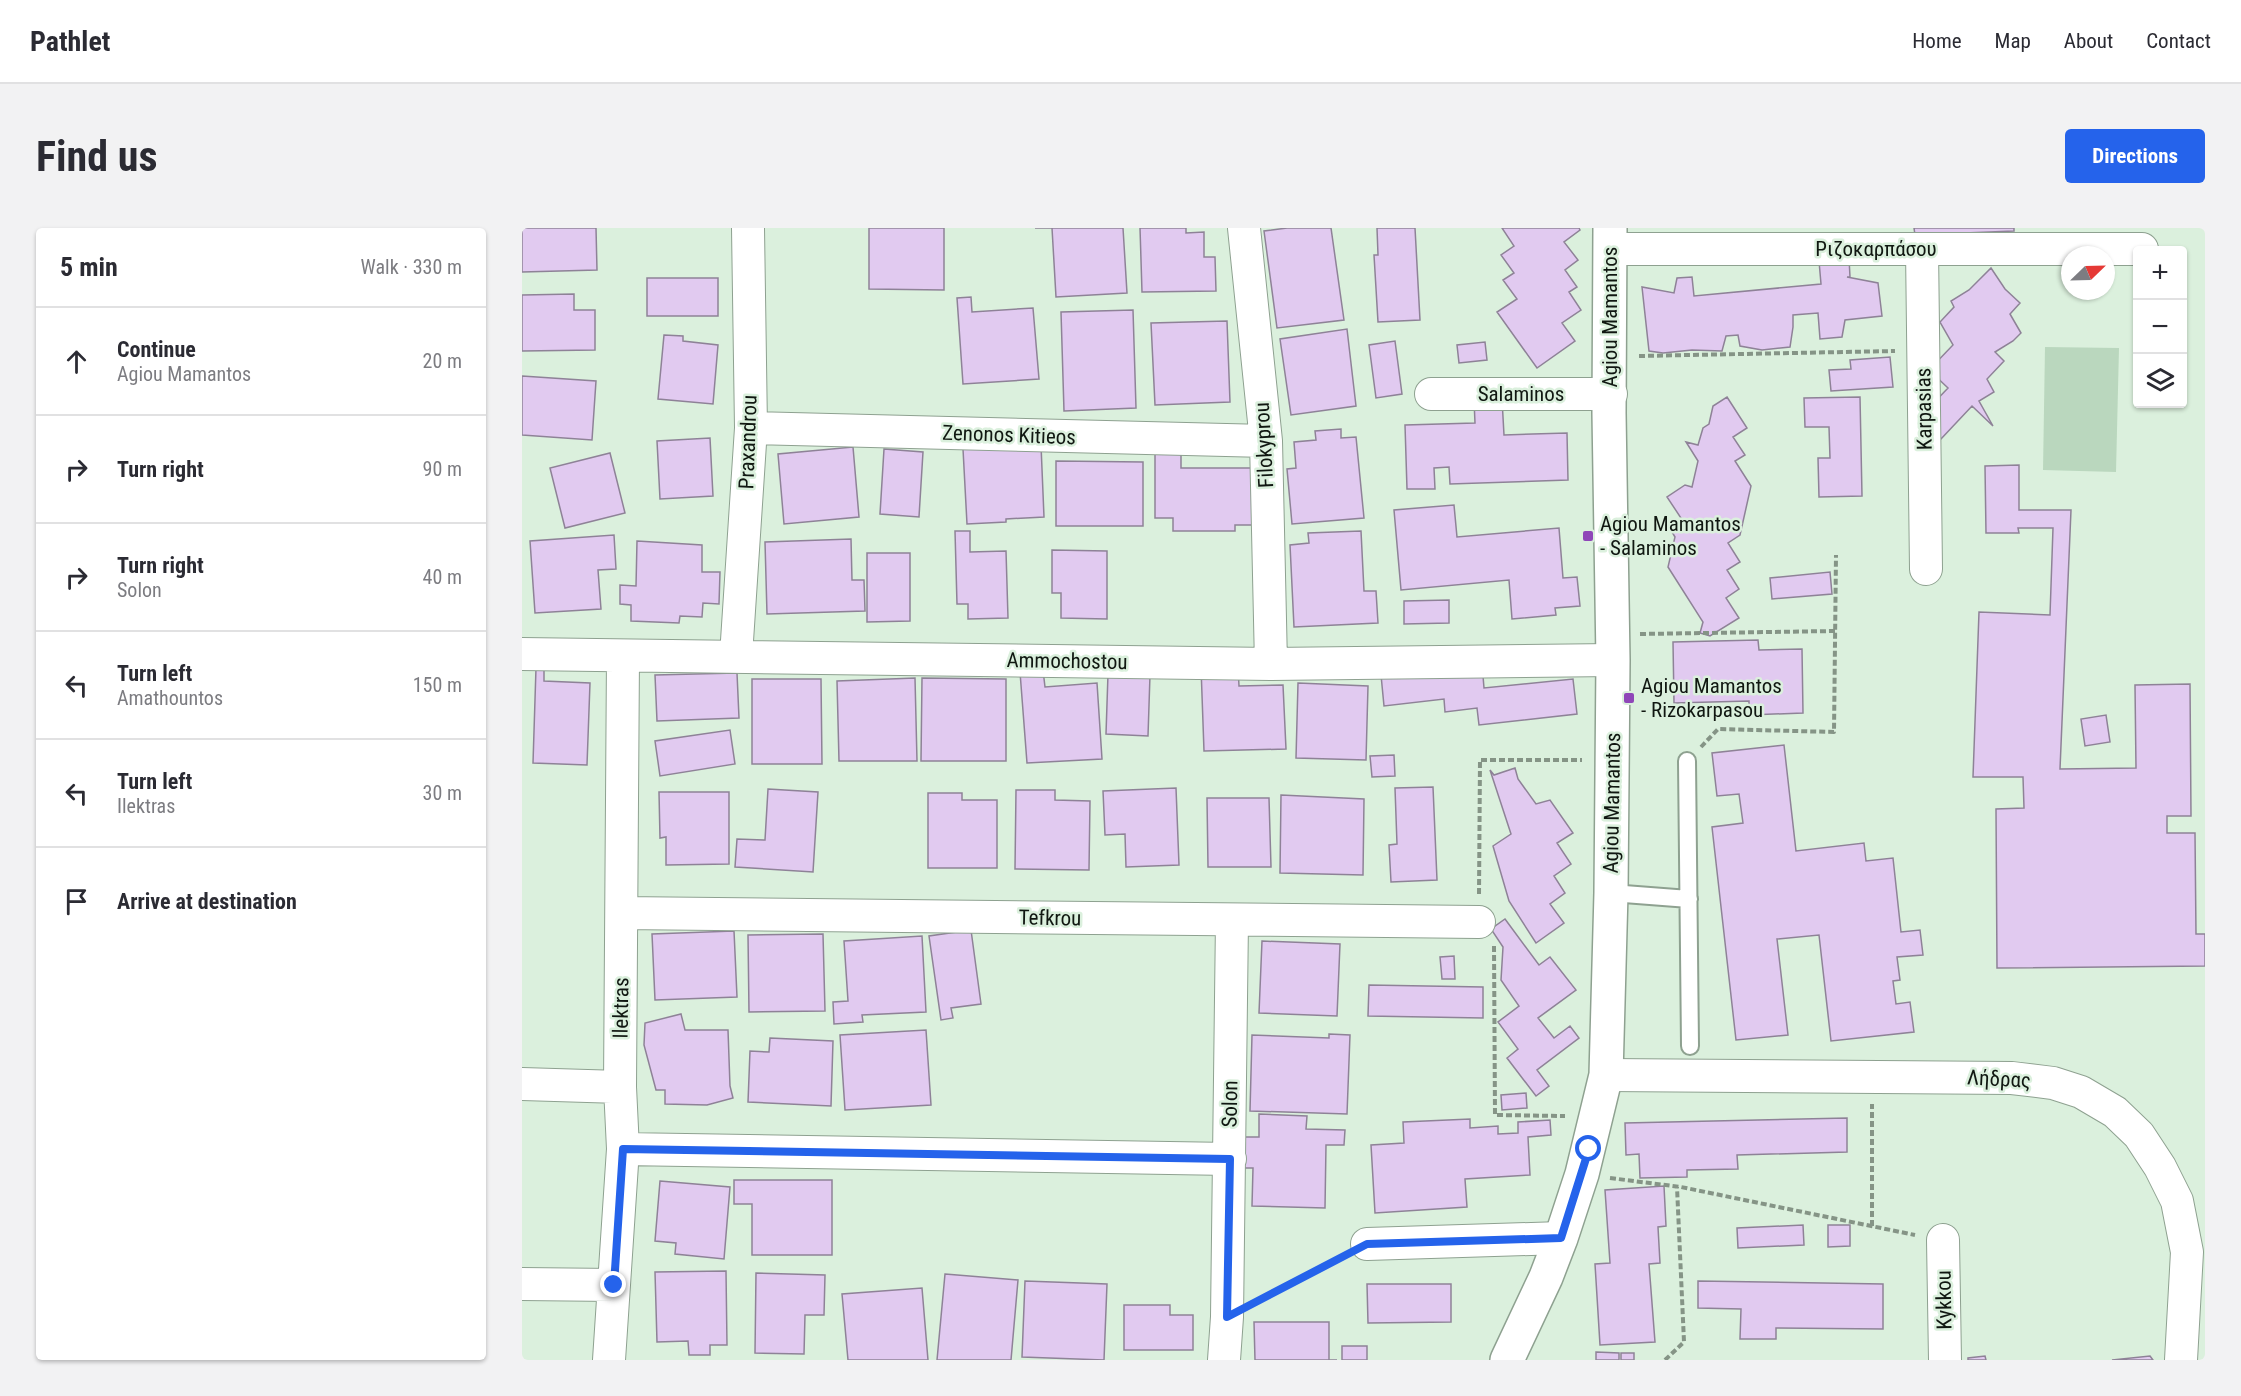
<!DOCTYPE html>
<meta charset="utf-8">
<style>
:root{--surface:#fff;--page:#f2f2f3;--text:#2b2b33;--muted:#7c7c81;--line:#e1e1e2;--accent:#2563eb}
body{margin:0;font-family:"Roboto Condensed",sans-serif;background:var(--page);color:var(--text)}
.controls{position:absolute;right:18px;top:18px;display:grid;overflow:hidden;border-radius:6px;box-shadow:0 2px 4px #0004}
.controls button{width:54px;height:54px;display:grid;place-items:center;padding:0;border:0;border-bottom:2px solid var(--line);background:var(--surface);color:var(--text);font:30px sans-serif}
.compass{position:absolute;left:1539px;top:18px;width:54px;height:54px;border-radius:50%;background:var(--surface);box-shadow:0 2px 4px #0004;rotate:67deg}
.stop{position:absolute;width:18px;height:18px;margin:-14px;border:4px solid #2563eb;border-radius:50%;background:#fff}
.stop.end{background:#2563eb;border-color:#fff;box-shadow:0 2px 6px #0008}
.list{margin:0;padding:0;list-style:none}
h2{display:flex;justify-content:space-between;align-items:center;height:78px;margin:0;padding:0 24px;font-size:26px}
h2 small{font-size:20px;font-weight:400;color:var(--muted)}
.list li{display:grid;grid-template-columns:39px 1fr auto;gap:18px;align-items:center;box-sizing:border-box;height:108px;padding:0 24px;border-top:2px solid var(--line)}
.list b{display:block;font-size:22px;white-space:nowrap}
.list p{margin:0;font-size:20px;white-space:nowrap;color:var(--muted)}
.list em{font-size:20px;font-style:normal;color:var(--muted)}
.icon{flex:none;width:33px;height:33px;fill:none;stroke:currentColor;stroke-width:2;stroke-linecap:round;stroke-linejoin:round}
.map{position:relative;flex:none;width:1683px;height:1132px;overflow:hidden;border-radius:6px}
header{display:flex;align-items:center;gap:36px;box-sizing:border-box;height:84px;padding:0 30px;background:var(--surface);border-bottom:2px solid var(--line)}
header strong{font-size:28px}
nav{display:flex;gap:33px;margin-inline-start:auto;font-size:21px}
.intro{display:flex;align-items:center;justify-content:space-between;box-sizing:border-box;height:144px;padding:0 36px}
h1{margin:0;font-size:42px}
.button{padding:15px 27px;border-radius:6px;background:var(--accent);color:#fff;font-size:21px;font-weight:700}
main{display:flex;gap:36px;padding:0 36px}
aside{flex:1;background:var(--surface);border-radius:6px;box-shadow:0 2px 4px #0004}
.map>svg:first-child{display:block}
</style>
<header>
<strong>Pathlet</strong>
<nav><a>Home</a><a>Map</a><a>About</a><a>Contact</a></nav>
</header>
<div class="intro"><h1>Find us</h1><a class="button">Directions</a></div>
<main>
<aside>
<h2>5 min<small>Walk · 330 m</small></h2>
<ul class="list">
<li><svg class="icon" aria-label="ahead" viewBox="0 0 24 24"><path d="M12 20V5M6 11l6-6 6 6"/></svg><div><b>Continue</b><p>Agiou Mamantos</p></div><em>20 m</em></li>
<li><svg class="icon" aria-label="right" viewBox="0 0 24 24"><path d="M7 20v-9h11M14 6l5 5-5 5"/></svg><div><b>Turn right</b></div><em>90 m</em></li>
<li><svg class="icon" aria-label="right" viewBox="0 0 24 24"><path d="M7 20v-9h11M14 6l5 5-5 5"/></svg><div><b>Turn right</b><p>Solon</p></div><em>40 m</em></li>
<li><svg class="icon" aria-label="left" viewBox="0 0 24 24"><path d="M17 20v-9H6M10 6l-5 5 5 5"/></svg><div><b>Turn left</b><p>Amathountos</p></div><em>150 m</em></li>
<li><svg class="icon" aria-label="left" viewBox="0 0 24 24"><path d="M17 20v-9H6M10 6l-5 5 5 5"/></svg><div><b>Turn left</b><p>Ilektras</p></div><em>30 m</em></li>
<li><svg class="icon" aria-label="arrive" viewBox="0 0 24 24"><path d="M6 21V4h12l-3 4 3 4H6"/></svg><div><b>Arrive at destination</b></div></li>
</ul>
</aside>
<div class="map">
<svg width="1683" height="1132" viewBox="0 0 1683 1132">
<rect width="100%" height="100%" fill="#dbf0dd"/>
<path fill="#bad7be" d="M1523,119L1597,120L1594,244L1521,242Z"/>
<path fill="#e1caf0" stroke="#8e8297" stroke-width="1.5" d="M0,0H74L75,42L0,44Z
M347,0H422V62L347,61Z
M513,0H601L605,65L534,69L530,0Z
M618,0H664V5L682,4V29H693L694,63L620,64Z
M765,0H809L822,92L755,100L742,3Z
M855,0H893L898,92L856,94L852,27H856Z
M980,0H1057L1058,2L1042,14L1056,32L1043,42L1055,59L1047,64L1059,82L1040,95L1053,113L1015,140L975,84L995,71L981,52L992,45L979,27L992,18Z
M1392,0H1492V3L1393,7Z
M1327,30L1328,49H1325L1356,55L1360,88L1323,92L1320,109L1298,111L1296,85L1271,87V99L1268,119L1240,122L1218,118L1216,107L1204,108L1200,123L1170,122L1141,125L1127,123L1120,59L1152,65L1155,50L1170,49L1172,68L1299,56L1297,33Z
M1469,40L1483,61L1498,75L1488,86L1499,105L1491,113L1473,124L1482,133L1465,151L1472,164L1457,173L1471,198L1450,178L1418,212L1402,185L1426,160L1407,142L1431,117L1418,94L1432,79L1429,73L1447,62Z
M125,50H196V88H125Z
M52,66V82H73V122L0,123V67Z
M449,69L450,84L511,80L517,151L441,156L435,70Z
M611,82L614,180L542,183L539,84Z
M705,93L708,174L633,177L629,95Z
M825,101L834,178L769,187L758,111Z
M142,107L161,108V113L196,117L191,176L136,171Z
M873,113L880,166L854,170L847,117Z
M963,114L965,132L937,135L935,117Z
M1368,129L1371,159L1309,163L1307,142L1329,141L1328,132Z
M0,148L74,153L70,212L0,207Z
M1205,169L1225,200L1211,209L1223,227L1213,233L1229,258L1218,307L1206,315L1218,334L1205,342L1217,361L1204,370L1217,390L1188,408L1178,405L1181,394L1146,339L1153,309L1147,299L1159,290L1145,269L1163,257L1170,259L1176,233L1164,214L1176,217L1181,200L1187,196L1191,178Z
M1338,169L1340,268L1297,269L1296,230H1308L1307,199H1283L1282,170Z
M980,171L982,207L1045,205L1046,252L928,256L927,239L912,240L913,261H885L883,197L953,195L952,172Z
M819,201V210L834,209L842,290L770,296L765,241L774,240L772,214L794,212L793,203Z
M188,210L191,268L138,271L135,213Z
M633,216H659V240H731V297H713V303H651V290H633Z
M519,217L522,289L484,291V294L445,296L441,221Z
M331,219L337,289L262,296L256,226Z
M362,221L401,224L397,289L358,286Z
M88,225L103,285L43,300L28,240Z
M534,233L621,234V298H534Z
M1497,237V282H1549L1538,541L1614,540L1613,457L1668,456L1669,588H1645V605H1673L1674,706H1683V738L1475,740L1474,581L1502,580L1501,549H1451L1457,384L1528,387L1531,300H1496L1497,305H1464L1463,238Z
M932,277L935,309L1037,300L1041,350L1055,349L1058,378L1033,380L1034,387L990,391L987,352L879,362L872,282Z
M433,303H448V324L484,323L486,390L446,391V376H435Z
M839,303L842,363H854L856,395L772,399L768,317L787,315L786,305Z
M92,307L94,341L76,342L79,381L13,385L8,313Z
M329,311L330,352H342L343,383L245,386L243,314Z
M115,313L180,317V344H198L197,376L181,375L180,389L158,388L157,395L109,393V377L98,376V357L114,358Z
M530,322L585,323V391L539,390V365H530Z
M345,325H388V393L345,394Z
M1308,344L1310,366L1250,371L1248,350Z
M927,372V395L882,396V373Z
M1236,412L1237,422L1280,421L1281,485L1227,487V473L1152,475L1151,414Z
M960,436L962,460L1051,451L1055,486L957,497L955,480L923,484L922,471L862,478L859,447Z
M716,438L717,458L761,457L764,521L682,523L679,439Z
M14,440L22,441V453L68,455L65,537L11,535Z
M521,442L523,459L575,455L580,531L505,535L498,444Z
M215,445L217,490L135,493L133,447Z
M586,446L628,447L626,508L584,506Z
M393,450L395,533H317L315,453Z
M400,450L484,451V533H399Z
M230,451H299L300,536H230Z
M776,455L846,458L844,532L774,530Z
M1584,487L1588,514L1563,518L1559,491Z
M208,502L213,536L138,548L133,513Z
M1262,517L1274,623L1342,615L1344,633L1371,630L1379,704L1398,702L1401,727L1375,729L1378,752L1371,753L1374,776L1388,774L1392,804L1309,813L1297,707L1255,711L1266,807L1214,812L1190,599L1221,595L1217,566L1195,568L1190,525Z
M872,527L873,548L850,549L848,528Z
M993,540L996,551L1014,576L1028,572L1051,605L1035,615L1049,636L1032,648L1043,665L1028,676L1042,695L1014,715L987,673L971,618L989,606L968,542L972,547Z
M911,559L915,652L869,654L867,617L875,616L873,560Z
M654,560L657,637L604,639L603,606L583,607L581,563Z
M246,561L296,564L291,644L213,639L215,611L243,612Z
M494,562H533V572L568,573L567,642L493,641Z
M137,564H207V636L144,637V609L138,610Z
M406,565H440V572H475V640H406Z
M759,567L842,571L841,647L758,645Z
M685,570H747L749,639H686Z
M983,691L1017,737L1028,729L1054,762L1016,790L1032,810L1048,798L1057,810L1015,842L1027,858L1014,868L985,830L996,821L976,794L997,778L979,752L981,719L969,701Z
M449,702L459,776L429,780L431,790L419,792L407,708Z
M212,703L215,769L133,772L130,706Z
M301,706L303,783L227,784L226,707Z
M400,708L404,784L340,787L341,794L312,796L311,774L326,773L322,713Z
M740,713L818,716L815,788L737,785Z
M932,728L933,751H920L918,729Z
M847,757L961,759V790L846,788Z
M159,786L163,802H206L208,858L211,870L185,877L143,876V862H134L122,817L123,795Z
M404,802L409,877L323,882L318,807Z
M807,806L828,807L825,886L728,883L730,807L807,810Z
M248,810L311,813L309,878L226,874L228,823L247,824Z
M1004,865L1005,880L980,882L979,867Z
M737,886L785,888L784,901L823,902L822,917H804L803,980L730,978L731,940H720L721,909H737Z
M1325,890V924L1215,927L1216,941L1165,942V949L1118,950L1117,926L1104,927L1103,895Z
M948,891V900L976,898V906L996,905V894L1028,892L1029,907L1006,909L1008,947L943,951L945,979L853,985L849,917L882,915L881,894Z
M212,952H310V1027H230V976H212Z
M138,953L208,959L202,1031L153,1026L154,1015L133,1013Z
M1142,958L1144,998L1136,999L1138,1035L1127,1036L1133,1114L1078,1117L1073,1036L1088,1035L1083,962Z
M1281,997L1282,1017L1216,1020L1215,1000Z
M1306,997H1328V1018L1306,1019Z
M204,1043L205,1117H188V1127H167L166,1113L135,1114L133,1044Z
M234,1045L303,1047L302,1087H283L282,1126L233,1125Z
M423,1046L496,1052L489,1132H415Z
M503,1053L585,1056L582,1132L500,1129Z
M1176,1053L1361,1056V1101L1254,1100V1111H1218L1219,1081L1176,1080Z
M845,1056H929V1094L846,1095Z
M400,1060L406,1132H326L320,1066Z
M602,1077H648V1087H671V1122H602Z
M732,1094H807V1132H815H733Z
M820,1118H845V1132H820Z
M1074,1124L1097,1125V1132H1074Z
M1099,1125H1112V1132H1099Z
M1463,1128L1464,1132H1446V1130Z
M1628,1128L1631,1132H1590Z"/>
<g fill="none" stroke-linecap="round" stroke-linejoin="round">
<g stroke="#8ea190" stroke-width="20">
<path id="lane" d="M1165,533L1168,818
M1089,665L1167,671"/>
</g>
<g stroke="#8ea190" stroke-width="34">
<path id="street" d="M722,0L744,213L749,436
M1088,21H1620
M1400,21L1404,341
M909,166H1089
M229,200L744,213
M0,426L749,436L1091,432
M214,428L229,200L226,0
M100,685L957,694
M1084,847L1490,850L1531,855L1559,864L1593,884L1617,907L1638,939L1655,973L1665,1024L1659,1132
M0,856L98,859
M101,921L708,931
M1421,1012L1423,1132
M845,1016L1039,1010
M0,1056L92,1057
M87,1132L101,921L98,859L101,428
M702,1132L705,1089L710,692"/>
</g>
<g stroke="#8ea190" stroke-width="36">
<path id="secondary" d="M985,1132L1024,1049L1039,1010L1060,946L1084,847L1089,665L1091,432L1087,185L1088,0"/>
</g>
<path stroke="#859486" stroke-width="4" stroke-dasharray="6 3" stroke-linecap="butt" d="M1117,128L1373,123
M1118,406L1313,403
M1179,519L1196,501L1312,504L1314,327
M957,666L958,532H1060
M972,718L973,887L1043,888
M1088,950L1159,959L1393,1007
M1350,998V876
M734,1074L821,1029
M1143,1132L1162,1114L1155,959"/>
<use href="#lane" stroke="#fff" stroke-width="16"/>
<use href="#street" stroke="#fff" stroke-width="32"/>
<use href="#secondary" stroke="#fff" stroke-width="33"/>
</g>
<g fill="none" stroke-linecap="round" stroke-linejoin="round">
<path stroke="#2563eb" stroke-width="8" d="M92,1057L101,921L708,931L705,1089L845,1016L1039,1010L1067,921"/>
</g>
<g fill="#8f46b8" stroke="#dbf0dd" stroke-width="2">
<rect x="1060" y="302" width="12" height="12" rx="3"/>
<rect x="1101" y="464" width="12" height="12" rx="3"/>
</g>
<g text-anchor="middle" stroke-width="5" stroke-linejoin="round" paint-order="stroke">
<g font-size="21" fill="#101711" stroke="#dbf0dd">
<text x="1354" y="28">Ριζοκαρπάσου</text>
<text transform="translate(1088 89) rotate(-90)" y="7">Agiou Mamantos</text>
<text x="999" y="173">Salaminos</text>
<text transform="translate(1402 181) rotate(-91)" y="7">Karpasias</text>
<text transform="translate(487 207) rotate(2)" y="7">Zenonos Kitieos</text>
<text transform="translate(226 214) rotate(-88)" y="7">Praxandrou</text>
<text transform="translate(742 217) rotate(-93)" y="7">Filokyprou</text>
<text transform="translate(545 433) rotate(1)" y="7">Ammochostou</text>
<text transform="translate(1090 575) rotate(-89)" y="7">Agiou Mamantos</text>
<text transform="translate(528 690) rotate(1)" y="7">Tefkrou</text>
<text transform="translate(99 780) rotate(-89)" y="7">Ilektras</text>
<text transform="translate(1477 851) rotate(3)" y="7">Λήδρας</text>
<text transform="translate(708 876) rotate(-89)" y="7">Solon</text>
<text transform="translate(1422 1072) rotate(-91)" y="7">Kykkou</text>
</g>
<g font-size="21" fill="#101711" stroke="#dbf0dd" text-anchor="start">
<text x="1078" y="303">Agiou Mamantos<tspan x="1078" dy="24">- Salaminos</tspan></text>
<text x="1119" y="465">Agiou Mamantos<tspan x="1119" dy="24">- Rizokarpasou</tspan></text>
</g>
</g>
</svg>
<div class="controls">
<button>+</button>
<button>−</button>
<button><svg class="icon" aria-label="layers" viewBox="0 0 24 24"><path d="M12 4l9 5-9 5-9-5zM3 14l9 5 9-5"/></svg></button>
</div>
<svg class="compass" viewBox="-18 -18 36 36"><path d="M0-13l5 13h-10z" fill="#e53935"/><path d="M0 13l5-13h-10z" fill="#7c7c81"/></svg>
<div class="stop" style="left:1067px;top:921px"></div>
<div class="stop end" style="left:92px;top:1057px"></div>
</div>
</main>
